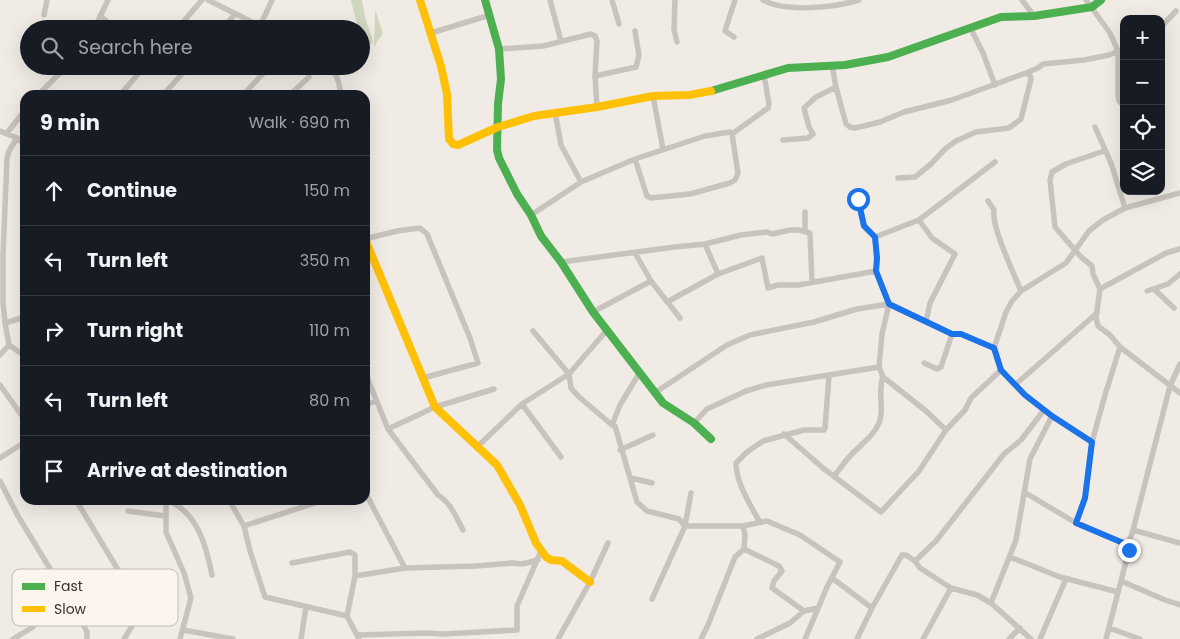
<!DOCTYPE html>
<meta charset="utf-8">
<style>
:root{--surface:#171b24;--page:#20242c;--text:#f1f3f6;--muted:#9ea1a6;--line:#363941}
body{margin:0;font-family:Poppins,sans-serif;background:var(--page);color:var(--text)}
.controls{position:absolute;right:15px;top:15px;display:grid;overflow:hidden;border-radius:10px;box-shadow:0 5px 20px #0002}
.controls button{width:45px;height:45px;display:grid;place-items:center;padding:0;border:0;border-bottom:1px solid var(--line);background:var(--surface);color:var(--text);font:25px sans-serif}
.stop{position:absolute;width:15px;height:15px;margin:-11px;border:4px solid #1a73e8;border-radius:50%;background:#fff}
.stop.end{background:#1a73e8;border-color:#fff;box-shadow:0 1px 5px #0008}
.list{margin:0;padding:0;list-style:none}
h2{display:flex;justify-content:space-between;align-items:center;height:65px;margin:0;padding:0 20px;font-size:21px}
h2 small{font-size:16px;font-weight:400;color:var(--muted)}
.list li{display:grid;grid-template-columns:32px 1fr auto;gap:15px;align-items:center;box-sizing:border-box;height:70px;padding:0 20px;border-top:1px solid var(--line)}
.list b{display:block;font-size:19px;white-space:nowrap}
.list em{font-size:16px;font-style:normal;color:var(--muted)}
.icon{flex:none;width:28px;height:28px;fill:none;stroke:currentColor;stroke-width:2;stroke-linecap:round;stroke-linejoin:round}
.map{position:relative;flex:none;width:1180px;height:639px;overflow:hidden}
.search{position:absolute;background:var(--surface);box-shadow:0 5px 20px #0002;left:20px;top:20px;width:350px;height:55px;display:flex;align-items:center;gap:12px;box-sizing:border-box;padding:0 18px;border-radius:28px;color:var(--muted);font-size:19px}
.panel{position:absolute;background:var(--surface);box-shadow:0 5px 20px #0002;left:20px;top:90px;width:350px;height:415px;border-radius:15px}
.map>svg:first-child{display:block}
</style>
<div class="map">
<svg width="1180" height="639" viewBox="0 0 1180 639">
<rect width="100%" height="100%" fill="#f0ebe5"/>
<path fill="#d1d6bf" d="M351,0H362L365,17L373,41L367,49L364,56L361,44V29H358Z
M375,9L383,34L377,41L374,48Z"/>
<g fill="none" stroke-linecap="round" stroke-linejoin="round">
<path stroke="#c9c3be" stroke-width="5.5" d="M208,0L266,29
M550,0L561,41
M612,0L619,24
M675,0L674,29L677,42
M763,0C785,13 836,7 859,0
M1022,0L1034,16
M1086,0L1110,33L1118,51V95L1119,101L1124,106
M44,15L47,0
M100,16L116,29
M260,26L272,0
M970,27L983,53L995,85
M1161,27L1176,11
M94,29L108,0
M177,29L202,0
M222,29L235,14
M431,33L490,15
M734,37L725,31L735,0
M499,49L543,46L591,34L595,36L597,41L595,76L597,107
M329,66C338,74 339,84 341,95
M832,66L836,87L846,124L850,127L855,128L880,122L904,112L952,100L1026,73L1038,68L1043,64L1084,60L1109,55L1124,49
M595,76L636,67L639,55L635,31
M38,95L67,66
M120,95L145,66
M163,95L189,66
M243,95L270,66
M290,95L309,77
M653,96L663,149
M555,112L561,145L581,182
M1095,127L1111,163L1125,208
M0,131L17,138L9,151L7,158L3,255V303L5,323L9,345L25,356
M7,133L25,110
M17,138L25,145
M783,140L808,138L813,134L809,127L804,108L816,97L836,87
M1104,151L1066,164L1052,172L1050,180L1055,227L1081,257L1092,266L1093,274L1100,289L1096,318L1098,326L1110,335L1120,347L1180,393
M635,159L647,196L651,198L690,194L730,183L735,180L738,173L732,134
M898,178L915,177L931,164L945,149L956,141L976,132L1009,128L1021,119L1031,79L1030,75L1026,73
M858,199L864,225L875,237L919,220L995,162
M988,201L994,210C991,226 1014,274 1021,291
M531,215L581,182L635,159L705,136L730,132L732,134L768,108L769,104L764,75
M919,220L932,238L955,254L930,303L926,322
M805,231V212
M875,237L877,258L876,271L889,304L882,334L879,367L883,377L926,411L946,430
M365,239L397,231L420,228L427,234L470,338L478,363L423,378
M705,244L718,274
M635,253L651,281L680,318
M561,262L675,247L705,244L741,235L767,232L772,234L790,230H799L810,233L812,282
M1100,289L1166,253L1180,249
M1154,289L1174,308
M1147,291L1168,284L1180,274
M667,302L718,274L762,258L768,288L778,285H798L876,271
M593,312L651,281
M5,323L25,317
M533,331L569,374L571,388L578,396L612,425
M0,355L9,345
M924,363L937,369L941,367L952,334
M365,372L388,429L438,495C451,503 456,517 463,530
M640,372L620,405L612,425L615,426L637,502L647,511L679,519L685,526H743L767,521L800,535L840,562L827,587L805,639
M0,385L25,420
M1015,385L1097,313
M656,392L727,345L750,335L814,322L857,309L889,304L952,334H961L994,348
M522,404L561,457
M365,405L376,401
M694,423L707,409L746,391L766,385L879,367
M388,429L435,407L494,389
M784,434L823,468L881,512L919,471L946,430L965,410L971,398L1001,370
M1092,442L1052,416L1025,395L1001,370L994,348L1006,312L1012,301L1021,291L1066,263L1089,231L1103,220L1125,208L1180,193
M478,446L522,404L569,374L607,330
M620,450L653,435
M0,458L25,442
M834,476C840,469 845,461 851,455C861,444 873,437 879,423C885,409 877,392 883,377
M631,478L652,483
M0,481L18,516L58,582L64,588L87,632V639
M365,492L405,568
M1024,492L1076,523L1128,545
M76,500L138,603L139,615L124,639
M166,500V532L184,573L191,598L180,639
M168,500C198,514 206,545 212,575
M229,500L244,526L250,551L265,597L347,616L359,639
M128,511L165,516
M759,521C750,504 736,483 736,463L747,452L763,441L804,430H824L825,428L829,376
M1076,523L1085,498L1092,442L1105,395L1120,347
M244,526L324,500
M1133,530L1180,543
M744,549L779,566L782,571L774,581L772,588L804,611L818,608
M1010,557L1060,577L1118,592
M915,561L936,541L1004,454L1021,440L1044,410
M292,563L350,552L355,555V576
M832,578L872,608
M1121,581L1165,600L1180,605
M652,599L685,526L691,493
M991,603L1016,540L1030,459L1052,416
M347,616L355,576L405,568L476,566L512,563L522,564L538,560
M1109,628L1140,639
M183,630L233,639
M358,635L426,633L443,634L517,630V606L541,551
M13,639L33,627
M301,639L306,607
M558,639L590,582L608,543
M701,639L708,625L735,557L744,549L745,535L743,526
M757,639L790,623L804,611
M857,639L872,608L902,555H906L915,561L920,568L951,588L977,595L991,603L1031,639
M923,639L951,588
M1009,639L1020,628
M1040,639L1066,579
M1106,639L1129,550L1128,545L1133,530L1170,386L1180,364"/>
<path stroke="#4caf50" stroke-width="8" d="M485,0L499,49L501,79L498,104L497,150L499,158L517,194L531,215L541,236L561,262L593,312L663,403L694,423L711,439
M711,91L788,68L845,65L888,57L1001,17L1034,16L1092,7L1101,0"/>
<path stroke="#ffc107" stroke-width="8" d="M420,0L441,66L447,94L449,139L453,144L458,145L498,127L534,116L597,107L653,96L689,95L711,91
M365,239L435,407L497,465L520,505L536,543L546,557L551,560L562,561L590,582"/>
</g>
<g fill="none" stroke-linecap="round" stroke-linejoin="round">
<path stroke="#1a73e8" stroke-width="6" d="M858,199L864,226L875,237L877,258L876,271L889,304L952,334H961L994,348L1001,370L1025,395L1052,416L1092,442L1085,498L1076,523L1128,545L1129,550"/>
</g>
<rect x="12" y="569" width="166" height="57" rx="8" fill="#fbf5ee" stroke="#c1bab4" stroke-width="1"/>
<rect x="22" y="583" width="23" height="7" fill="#4caf50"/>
<rect x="22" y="606" width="23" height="6" fill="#ffc107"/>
<g font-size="14" fill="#3b302b">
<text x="54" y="591">Fast</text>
<text x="54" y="614">Slow</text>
</g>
</svg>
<div class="controls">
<button>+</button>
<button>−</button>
<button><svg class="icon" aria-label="locate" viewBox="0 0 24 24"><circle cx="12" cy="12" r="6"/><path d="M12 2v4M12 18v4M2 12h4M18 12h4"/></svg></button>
<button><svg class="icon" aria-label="layers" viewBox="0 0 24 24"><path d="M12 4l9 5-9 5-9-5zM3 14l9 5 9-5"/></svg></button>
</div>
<div class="stop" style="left:858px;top:199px"></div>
<div class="stop end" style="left:1129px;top:550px"></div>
<div class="search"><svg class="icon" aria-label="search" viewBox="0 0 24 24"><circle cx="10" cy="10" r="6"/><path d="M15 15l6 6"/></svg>Search here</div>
<section class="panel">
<h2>9 min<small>Walk · 690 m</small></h2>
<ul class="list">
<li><svg class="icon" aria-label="ahead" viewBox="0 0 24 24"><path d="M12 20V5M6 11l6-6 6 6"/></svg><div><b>Continue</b></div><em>150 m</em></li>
<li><svg class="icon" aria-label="left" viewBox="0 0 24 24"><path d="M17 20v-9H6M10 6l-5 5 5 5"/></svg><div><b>Turn left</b></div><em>350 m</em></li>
<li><svg class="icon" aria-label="right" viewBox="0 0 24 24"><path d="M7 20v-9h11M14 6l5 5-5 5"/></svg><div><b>Turn right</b></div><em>110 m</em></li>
<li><svg class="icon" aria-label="left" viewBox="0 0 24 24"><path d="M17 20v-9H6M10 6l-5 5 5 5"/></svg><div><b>Turn left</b></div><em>80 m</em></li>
<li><svg class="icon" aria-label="arrive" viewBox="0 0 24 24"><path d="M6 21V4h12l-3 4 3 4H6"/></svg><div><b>Arrive at destination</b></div></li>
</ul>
</section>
</div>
